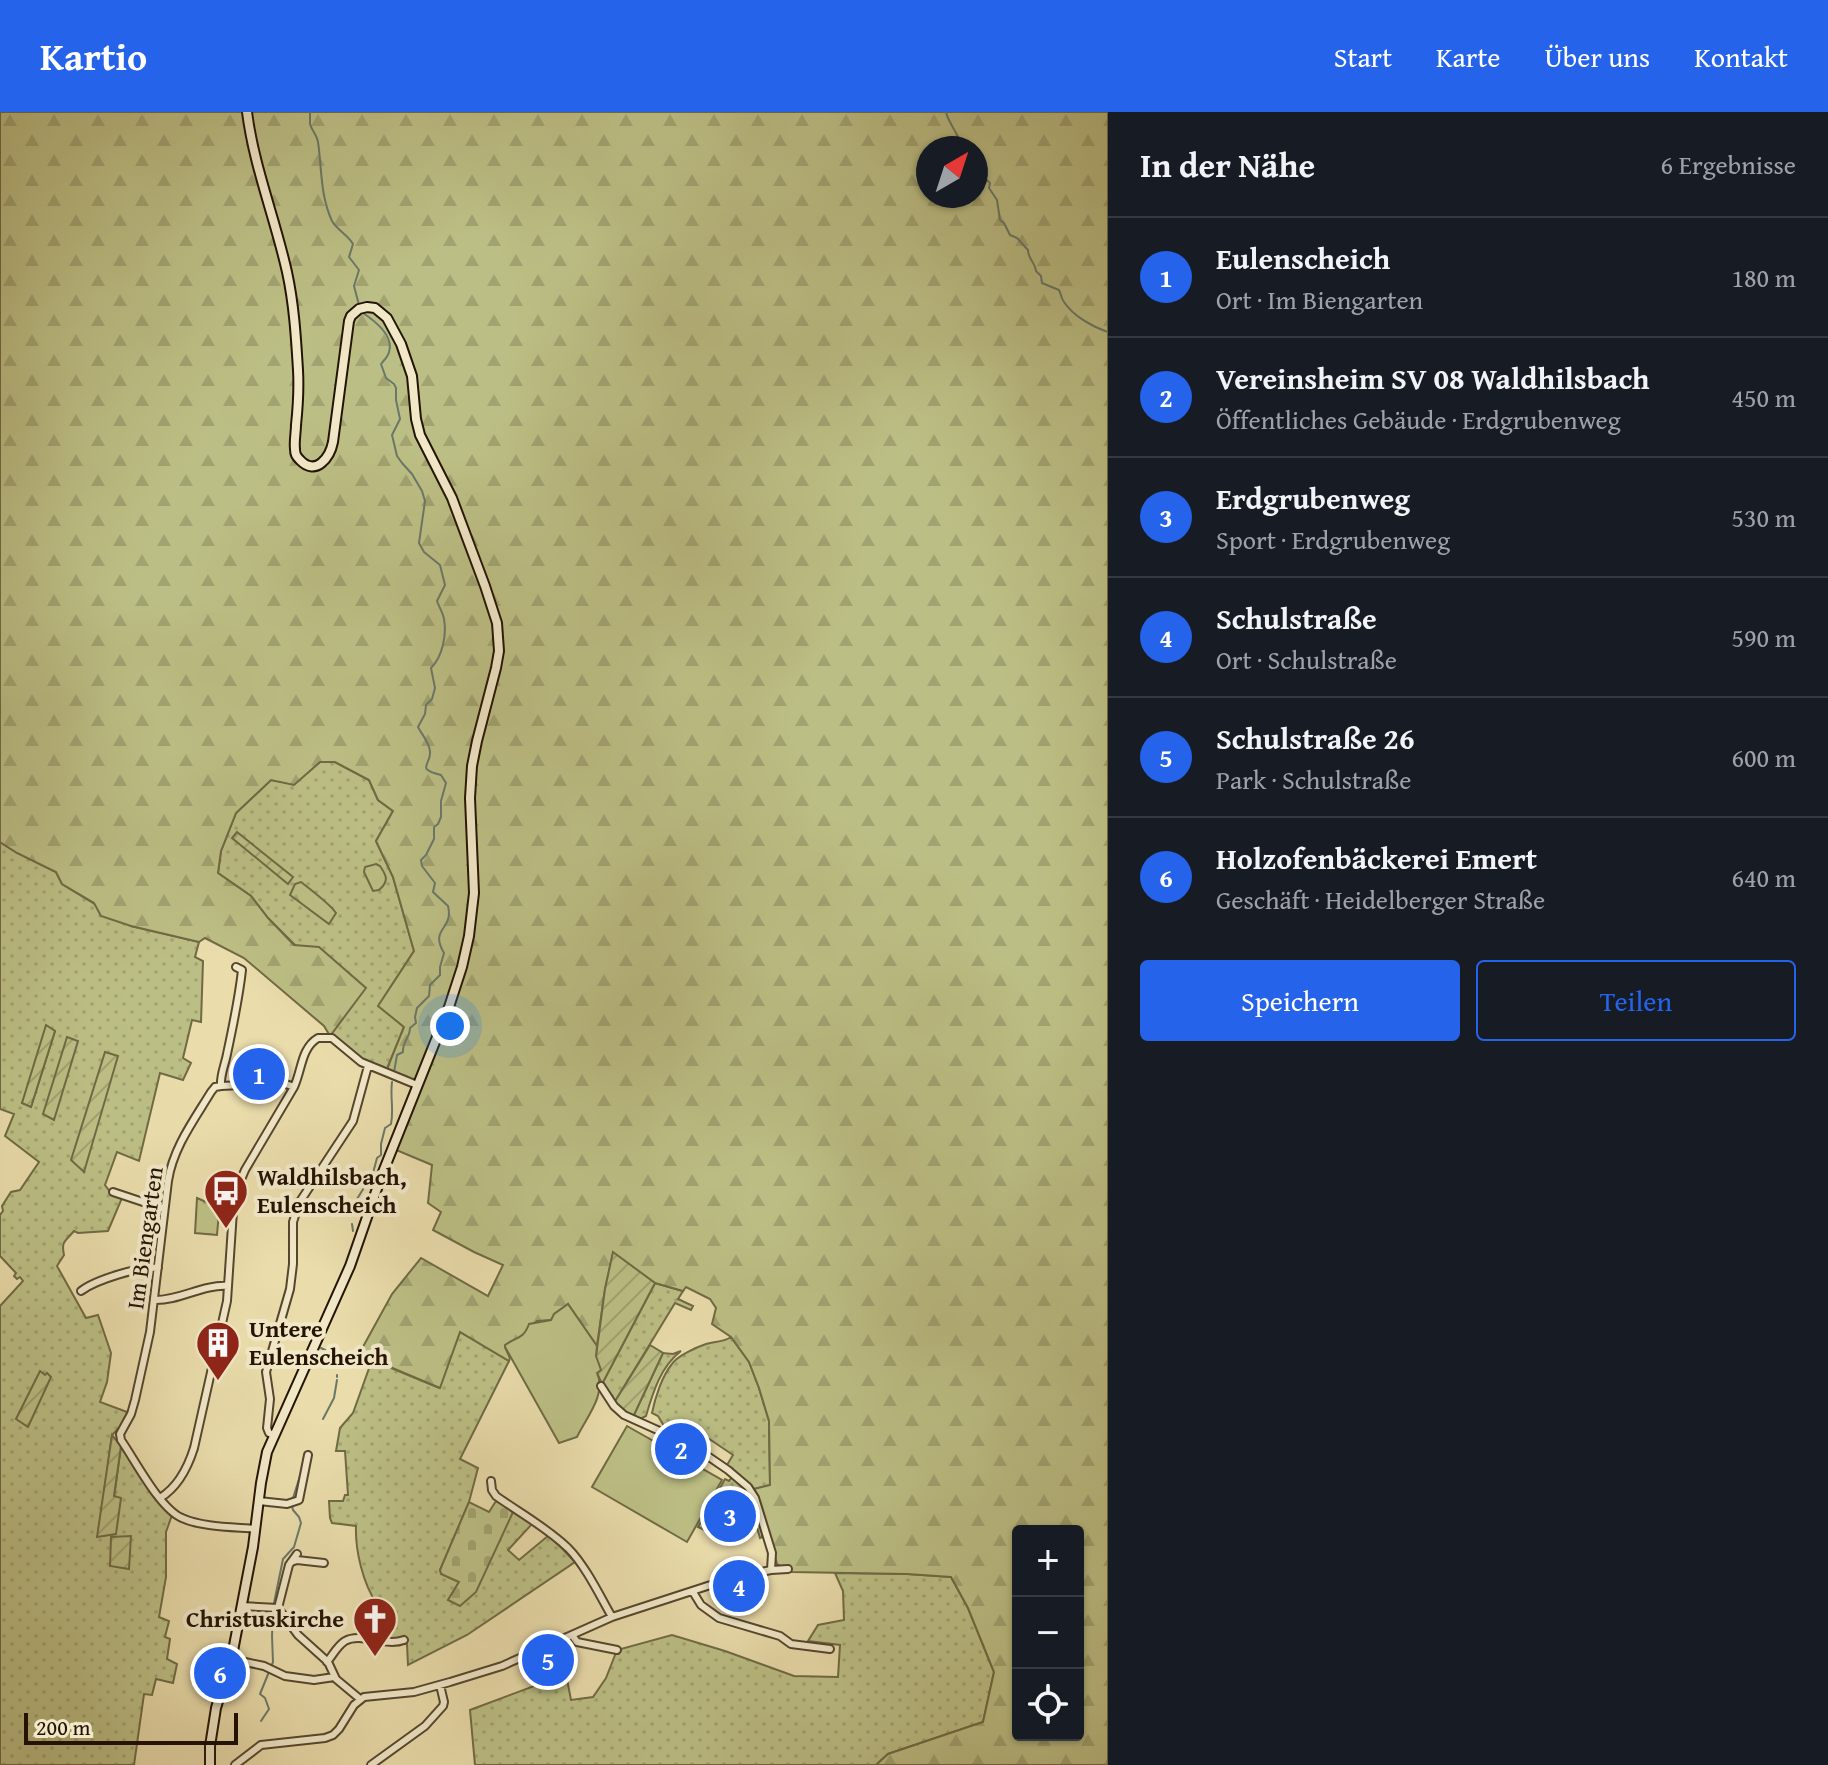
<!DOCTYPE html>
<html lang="de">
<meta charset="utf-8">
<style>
:root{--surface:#171b24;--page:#242831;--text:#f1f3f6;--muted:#9ea1a6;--line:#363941;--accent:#2563eb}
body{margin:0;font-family:"Gentium Book Plus",serif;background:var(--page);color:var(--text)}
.controls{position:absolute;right:24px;bottom:24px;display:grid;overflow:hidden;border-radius:8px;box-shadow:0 2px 6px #0004}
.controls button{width:72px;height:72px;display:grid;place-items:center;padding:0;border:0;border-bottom:2px solid var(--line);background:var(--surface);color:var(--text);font:40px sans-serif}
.compass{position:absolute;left:916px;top:24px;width:72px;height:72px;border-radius:50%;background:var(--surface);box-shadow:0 2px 6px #0004;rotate:39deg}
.scale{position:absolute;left:24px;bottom:20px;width:214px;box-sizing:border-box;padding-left:8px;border:4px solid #251404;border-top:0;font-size:22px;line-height:28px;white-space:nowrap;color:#251404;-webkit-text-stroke:6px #f1e8c8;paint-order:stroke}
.you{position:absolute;left:450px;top:914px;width:28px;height:28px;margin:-20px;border:6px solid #fff;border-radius:50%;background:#1a73e8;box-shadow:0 0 0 12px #1a73e833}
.badge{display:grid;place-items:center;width:52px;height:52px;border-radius:50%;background:var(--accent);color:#fff;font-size:26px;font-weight:700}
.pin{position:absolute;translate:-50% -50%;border:4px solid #fff;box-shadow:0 2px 8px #0006}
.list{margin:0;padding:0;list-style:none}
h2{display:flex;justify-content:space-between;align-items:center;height:104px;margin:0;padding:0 32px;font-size:34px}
h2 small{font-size:26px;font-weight:400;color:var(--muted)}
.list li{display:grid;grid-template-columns:52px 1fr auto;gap:24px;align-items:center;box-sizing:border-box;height:120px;padding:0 32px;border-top:2px solid var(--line)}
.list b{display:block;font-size:30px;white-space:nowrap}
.list p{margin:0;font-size:26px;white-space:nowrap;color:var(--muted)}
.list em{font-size:26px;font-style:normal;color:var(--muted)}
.actions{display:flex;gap:16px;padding:24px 32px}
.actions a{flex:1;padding:18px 0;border:2px solid var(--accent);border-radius:8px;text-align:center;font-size:28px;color:var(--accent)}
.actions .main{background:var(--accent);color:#fff}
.icon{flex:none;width:44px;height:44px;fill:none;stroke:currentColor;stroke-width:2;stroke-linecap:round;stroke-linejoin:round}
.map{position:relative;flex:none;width:1108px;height:1653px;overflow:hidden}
header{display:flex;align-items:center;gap:48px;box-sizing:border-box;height:112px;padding:0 40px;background:var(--accent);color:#fff}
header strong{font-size:38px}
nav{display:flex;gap:44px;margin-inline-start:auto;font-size:28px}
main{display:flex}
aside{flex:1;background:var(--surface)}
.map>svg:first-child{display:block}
</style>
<header>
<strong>Kartio</strong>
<nav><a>Start</a><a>Karte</a><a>Über uns</a><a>Kontakt</a></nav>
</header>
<main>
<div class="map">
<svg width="1108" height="1653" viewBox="0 0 1108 1653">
<defs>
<pattern id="grass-dots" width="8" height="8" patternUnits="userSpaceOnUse" patternTransform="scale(2)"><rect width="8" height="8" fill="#bcbf85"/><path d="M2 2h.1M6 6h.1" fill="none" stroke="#a1a371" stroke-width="1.8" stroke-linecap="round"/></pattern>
<pattern id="forest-firs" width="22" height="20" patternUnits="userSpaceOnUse" patternTransform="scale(2)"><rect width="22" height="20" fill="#bcbf85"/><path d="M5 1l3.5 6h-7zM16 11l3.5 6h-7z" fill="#a1a371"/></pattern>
<pattern id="cemetery-stones" width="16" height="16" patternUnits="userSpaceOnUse" patternTransform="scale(2)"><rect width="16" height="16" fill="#bcbf85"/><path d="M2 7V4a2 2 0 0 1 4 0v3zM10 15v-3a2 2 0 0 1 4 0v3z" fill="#a1a371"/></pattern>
<pattern id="park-crowns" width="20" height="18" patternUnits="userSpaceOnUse" patternTransform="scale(2)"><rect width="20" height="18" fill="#bcbf85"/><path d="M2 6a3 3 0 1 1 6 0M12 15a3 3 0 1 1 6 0" fill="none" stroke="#a1a371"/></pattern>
<pattern id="garden-furrows" width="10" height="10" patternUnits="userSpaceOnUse" patternTransform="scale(2)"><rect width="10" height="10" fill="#bcbf85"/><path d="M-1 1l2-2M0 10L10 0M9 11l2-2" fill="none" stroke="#a1a371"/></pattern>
</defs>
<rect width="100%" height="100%" fill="#eadcab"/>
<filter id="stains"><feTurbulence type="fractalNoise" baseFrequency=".0025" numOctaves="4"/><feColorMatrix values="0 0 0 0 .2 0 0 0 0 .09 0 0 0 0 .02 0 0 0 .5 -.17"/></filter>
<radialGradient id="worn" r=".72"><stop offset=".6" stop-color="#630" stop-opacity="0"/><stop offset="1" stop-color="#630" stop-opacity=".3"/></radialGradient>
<path fill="url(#grass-dots)" stroke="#706a44" stroke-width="2" fill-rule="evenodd" d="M320,650H335L369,668L378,688L393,699L376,729L393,765L414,839L379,893L404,915L387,957L368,954L330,924L365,876L343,858L295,833L268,806L251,784L218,761L221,739L236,701L271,668L294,672Z
M0,730L17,741L56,760L62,772L131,814L199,830L195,845L203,849L201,910L192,908L183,946L191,951L183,968L160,961L139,1049L117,1040L105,1073L111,1081L122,1086L108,1119L78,1121L74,1119C65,1130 61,1129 64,1143L57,1154L86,1206L98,1203L111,1241L107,1270L100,1290L127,1300L125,1310L112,1323L98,1424L116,1422L114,1385L121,1334L155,1385L172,1403L166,1420V1465L159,1505L169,1509L165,1525L170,1527L167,1547L177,1552L173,1571L156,1567L152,1583L144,1582L134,1653H0V1194L23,1169L20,1165L17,1167L14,1164L16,1161L0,1144V1103L3,1099L2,1094L11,1080L20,1078L39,1050L5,1024L14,1002L0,997ZM55,919L31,995L22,991Z
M655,1171L683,1179L678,1187L693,1194L691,1198L675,1191L614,1291L602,1272Z
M460,1220L509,1249L460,1347L478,1356L469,1390L440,1458L442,1462L459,1470L448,1488L514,1398L532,1412L508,1438L519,1448L549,1423L575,1450L467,1523L408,1553L407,1532L386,1528L373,1519L372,1494L377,1492C363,1472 355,1438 356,1414L332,1411L330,1406L329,1389H343L345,1383H348L345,1339H336L340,1316L353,1301L372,1248L439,1276Z
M731,1225L749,1250L759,1276L769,1309L770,1373L754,1377L727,1353L733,1343L696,1318L694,1320L689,1317L685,1327L667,1319L658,1304L652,1301C655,1286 662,1264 672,1252C677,1244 697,1235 706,1232C715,1229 722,1231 731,1225Z
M681,1239C661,1254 653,1280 646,1304L640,1307L633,1305L663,1241L673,1242Z
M732,1365C750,1378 763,1403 762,1425L760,1426L752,1398L731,1430L698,1415L725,1367L729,1369Z
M835,1461L907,1462L951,1465L968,1496L994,1560L983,1610L888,1642L876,1653H475L470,1598L566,1562L571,1588L593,1585L606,1566L617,1538L672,1523L725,1539L794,1564L838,1565L840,1533L808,1529L818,1513L844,1508L843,1479Z"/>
<path fill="url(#forest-firs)" stroke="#706a44" stroke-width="2" fill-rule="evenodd" d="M0,0H1108V1653H876L888,1642L983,1610L994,1560L968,1496L951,1465L907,1462L791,1460L777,1452L764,1405L754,1377L770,1373L769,1309L759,1276L749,1250L731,1225L712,1212L716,1196L710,1187L686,1175L683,1179L655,1171L613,1141L605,1177L597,1234L568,1192L551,1208L537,1209L526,1221L505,1235L510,1246L509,1249L460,1220L440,1276L359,1242L392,1182L421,1146L488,1184L503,1153L474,1140L433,1118L441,1100L428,1091L432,1053L389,1035L412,975L403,964L387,957L404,915L378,894L414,839L393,765L376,729L393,699L378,688L369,668L335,650H320L294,673L271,668L236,701L221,739L218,761L251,784L268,806L294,833L319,835L366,876L330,924L324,914L244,846L205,826L199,830L131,814L101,804L94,791L62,772L56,760L17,741L0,730ZM928,36H976V84H928ZM1018,1419H1078V1623H1018Z
M376,752L380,754C387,764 389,769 379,778L373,779L364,760L365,755Z
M301,770C310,777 331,793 336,801L329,812L290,783L295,772Z"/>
<path fill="url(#cemetery-stones)" stroke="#706a44" stroke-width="2" d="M496,1389L514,1398L476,1480L460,1494L448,1488L459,1470L441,1462L440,1458L469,1390L489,1400Z"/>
<path fill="url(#park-crowns)" stroke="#706a44" stroke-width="2" d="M197,1086C223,1097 219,1096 217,1123L195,1121Z
M563,1534L567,1535L570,1543C559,1552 545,1559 531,1562L526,1550Z"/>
<path fill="url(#garden-furrows)" stroke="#706a44" stroke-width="2" d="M237,720L293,765L288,772L232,726Z
M46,913L55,919L31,995L22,991Z
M67,925L78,929L54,1008L43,1002Z
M105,940L118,944L84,1060L71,1048Z
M613,1140L655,1171L602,1272L597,1261L596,1244L605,1177Z
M650,1233L663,1241L633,1305L614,1291Z
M40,1259L45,1263L47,1261L51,1265L28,1315L16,1307Z
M112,1323L121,1334L114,1384L121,1386L116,1422L97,1425Z
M131,1424L129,1457L110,1454L111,1425Z"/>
<path fill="#bcbf85" stroke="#706a44" stroke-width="2" d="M568,1192L597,1234L596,1244L601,1258L597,1261C607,1282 586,1306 577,1325L559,1331L505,1235V1233C517,1224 523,1228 529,1212L551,1208L554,1202Z
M627,1314L722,1368L687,1430L592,1375Z
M730,1381L750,1394L730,1428L709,1415Z"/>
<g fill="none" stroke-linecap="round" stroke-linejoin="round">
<path stroke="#6a7869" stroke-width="2" d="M310,0C310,4 310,8 310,12C312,19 317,23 318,30C322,57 320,83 332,109C337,118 348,123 353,132L349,145L359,158L354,174L359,193
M946,0C947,6 961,31 966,36
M976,54C983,60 983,66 990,71L989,76L997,88L1000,108L1004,111L1010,123L1017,126L1028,138C1028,147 1035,150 1036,159L1041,164L1042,171L1059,178C1061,182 1061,186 1064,190C1073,204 1093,215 1108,220
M363,201C375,209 394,224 389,240C388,245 384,248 381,252L386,266L394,272L396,276V288L400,307L392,323L397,344L402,351L412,362L422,379L425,389L419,431L424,440L440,453L445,473L437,489C439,495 443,501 444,507C447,524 442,545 431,556L435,576L432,587L426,593L425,602L418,615C422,623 430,631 430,640C431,653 415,657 441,663L446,671L441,689V705L438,712L434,715V727L426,743L421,748L422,754L435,771L433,780L448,794C454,819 429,815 444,841L440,855V863L430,873L429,884L417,896L415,905L416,911L410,916C410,926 402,930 403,940L397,943L394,960
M357,1087L373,1061L377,1046L381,1043V1032L385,1016L391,1012C394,998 390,985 392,970
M352,1112L353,1119
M321,1236L333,1242L340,1248L339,1256
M337,1263V1265
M323,1307L334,1286L337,1268
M293,1386L300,1364
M274,1491L283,1447L294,1435L301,1411L299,1405L293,1398L292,1394
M261,1609L269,1597L265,1586L260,1582L273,1550L272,1524L273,1500"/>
<g stroke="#56462e" stroke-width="10">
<path id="street" d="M221,974L215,975L211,980C194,1008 173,1036 168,1069L150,1220L135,1288L131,1302L120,1322L121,1328C135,1348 160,1397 182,1406C201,1415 234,1415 256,1417
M221,974C220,963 225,953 227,942C233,914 239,886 242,858L236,855
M221,974L283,971L294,975
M113,1080L164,1097
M81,1179C95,1168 140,1154 158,1156
M154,1188C179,1189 203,1172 228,1174
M601,1274L614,1294L624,1303L693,1334L728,1358L748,1375L755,1386L772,1441L771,1458
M274,1323L269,1321L267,1316L270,1287L266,1260L290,1177L293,1152V1110L299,1091L353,1009L368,954
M491,1369L492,1378L496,1384C520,1401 546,1415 568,1436C585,1453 600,1484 612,1505
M160,1386C178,1375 188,1355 194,1336L227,1189L234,1084L245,1058L294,975C302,958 301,936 318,926H332L361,950L417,973
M259,1389L287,1392L299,1388L308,1343
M291,1450L297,1448L324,1451
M693,1480L701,1493L719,1506L780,1524L791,1532L830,1537
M242,1494L278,1496L298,1523L328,1550L336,1567L360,1587
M278,1496L289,1453L297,1442
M572,1523L577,1530L617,1538
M231,1547L264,1554L285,1564L314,1568L334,1565
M327,1550C333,1543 337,1534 345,1529C361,1520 385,1535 404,1528
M235,1653L261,1633L325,1626L333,1623L339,1617L354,1593L364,1585L414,1580L450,1570L502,1554L612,1505L732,1466L771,1458L788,1457
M371,1653L425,1614L443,1594L444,1590L440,1573"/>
</g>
<g stroke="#251404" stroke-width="12">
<path id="secondary" d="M210,1653V1634L216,1596L232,1544L253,1435L261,1371L267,1340L350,1154L381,1065L449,895L462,855L469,824L474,781L470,686L472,654L477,629L496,556L499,539L497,511L485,474L452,386L420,323L416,307L412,264L401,232L387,206L375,196L367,195L359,197L351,204L349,209L333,330C330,345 316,365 300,348C296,344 295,342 295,337C294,329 296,320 296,313C298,294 299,276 298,258C296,225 294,192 287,160C275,106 254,55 247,0"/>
</g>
<use href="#street" stroke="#f1e8c8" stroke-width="6"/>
<use href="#secondary" stroke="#f1e8c8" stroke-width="8"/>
</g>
<defs>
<g id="bus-pin" transform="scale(2.3)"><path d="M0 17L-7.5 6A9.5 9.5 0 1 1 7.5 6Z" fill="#8f2418" stroke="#f1e8c8"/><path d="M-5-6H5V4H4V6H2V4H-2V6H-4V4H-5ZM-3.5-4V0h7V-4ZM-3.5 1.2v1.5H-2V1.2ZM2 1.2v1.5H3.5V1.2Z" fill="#fff"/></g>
<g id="building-pin" transform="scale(2.3)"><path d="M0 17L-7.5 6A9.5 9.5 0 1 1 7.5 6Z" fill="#8f2418" stroke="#f1e8c8"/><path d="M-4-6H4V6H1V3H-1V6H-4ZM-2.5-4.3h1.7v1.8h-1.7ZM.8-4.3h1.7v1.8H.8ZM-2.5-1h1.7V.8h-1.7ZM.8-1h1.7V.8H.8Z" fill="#fff"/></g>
<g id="church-pin" transform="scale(2.3)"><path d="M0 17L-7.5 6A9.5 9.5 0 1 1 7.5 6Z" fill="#8f2418" stroke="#f1e8c8"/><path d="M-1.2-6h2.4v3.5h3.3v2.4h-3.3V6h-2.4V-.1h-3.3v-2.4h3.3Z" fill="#fff"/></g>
</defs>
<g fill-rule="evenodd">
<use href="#bus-pin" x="226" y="1079"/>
<use href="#building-pin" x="218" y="1231"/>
<use href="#church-pin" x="375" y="1507"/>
</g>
<g text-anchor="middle" stroke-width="8" stroke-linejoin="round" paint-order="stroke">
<g font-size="24" font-weight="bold" fill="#251404" stroke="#f1e8c8" text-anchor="start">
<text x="257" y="1073">Waldhilsbach,<tspan x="257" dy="28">Eulenscheich</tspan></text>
<text x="249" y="1225">Untere<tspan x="249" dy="28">Eulenscheich</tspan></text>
<text x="344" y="1515" text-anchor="end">Christuskirche</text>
</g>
<g font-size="24" fill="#251404" stroke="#f1e8c8">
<text transform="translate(145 1126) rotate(-82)" y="8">Im Biengarten</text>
</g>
</g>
<rect width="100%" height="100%" filter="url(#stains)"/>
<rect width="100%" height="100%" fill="url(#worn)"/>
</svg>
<div class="controls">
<button>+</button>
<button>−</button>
<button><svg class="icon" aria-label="locate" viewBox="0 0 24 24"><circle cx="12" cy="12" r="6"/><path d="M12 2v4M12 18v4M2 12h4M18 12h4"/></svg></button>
</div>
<svg class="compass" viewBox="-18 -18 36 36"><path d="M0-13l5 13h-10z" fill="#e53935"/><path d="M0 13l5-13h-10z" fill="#9ea1a6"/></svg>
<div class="scale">200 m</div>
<div class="you"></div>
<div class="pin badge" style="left:259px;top:962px">1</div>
<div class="pin badge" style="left:681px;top:1337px">2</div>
<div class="pin badge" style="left:730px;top:1404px">3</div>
<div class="pin badge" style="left:739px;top:1474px">4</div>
<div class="pin badge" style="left:548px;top:1548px">5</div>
<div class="pin badge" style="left:220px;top:1561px">6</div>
</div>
<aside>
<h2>In der Nähe<small>6 Ergebnisse</small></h2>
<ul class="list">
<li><span class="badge">1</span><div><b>Eulenscheich</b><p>Ort · Im Biengarten</p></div><em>180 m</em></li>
<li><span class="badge">2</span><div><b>Vereinsheim SV 08 Waldhilsbach</b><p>Öffentliches Gebäude · Erdgrubenweg</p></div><em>450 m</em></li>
<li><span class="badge">3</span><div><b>Erdgrubenweg</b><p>Sport · Erdgrubenweg</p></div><em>530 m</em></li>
<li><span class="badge">4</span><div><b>Schulstraße</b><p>Ort · Schulstraße</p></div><em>590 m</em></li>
<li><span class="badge">5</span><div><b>Schulstraße 26</b><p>Park · Schulstraße</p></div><em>600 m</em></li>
<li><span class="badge">6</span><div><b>Holzofenbäckerei Emert</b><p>Geschäft · Heidelberger Straße</p></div><em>640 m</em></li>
</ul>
<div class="actions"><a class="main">Speichern</a><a>Teilen</a></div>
</aside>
</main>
